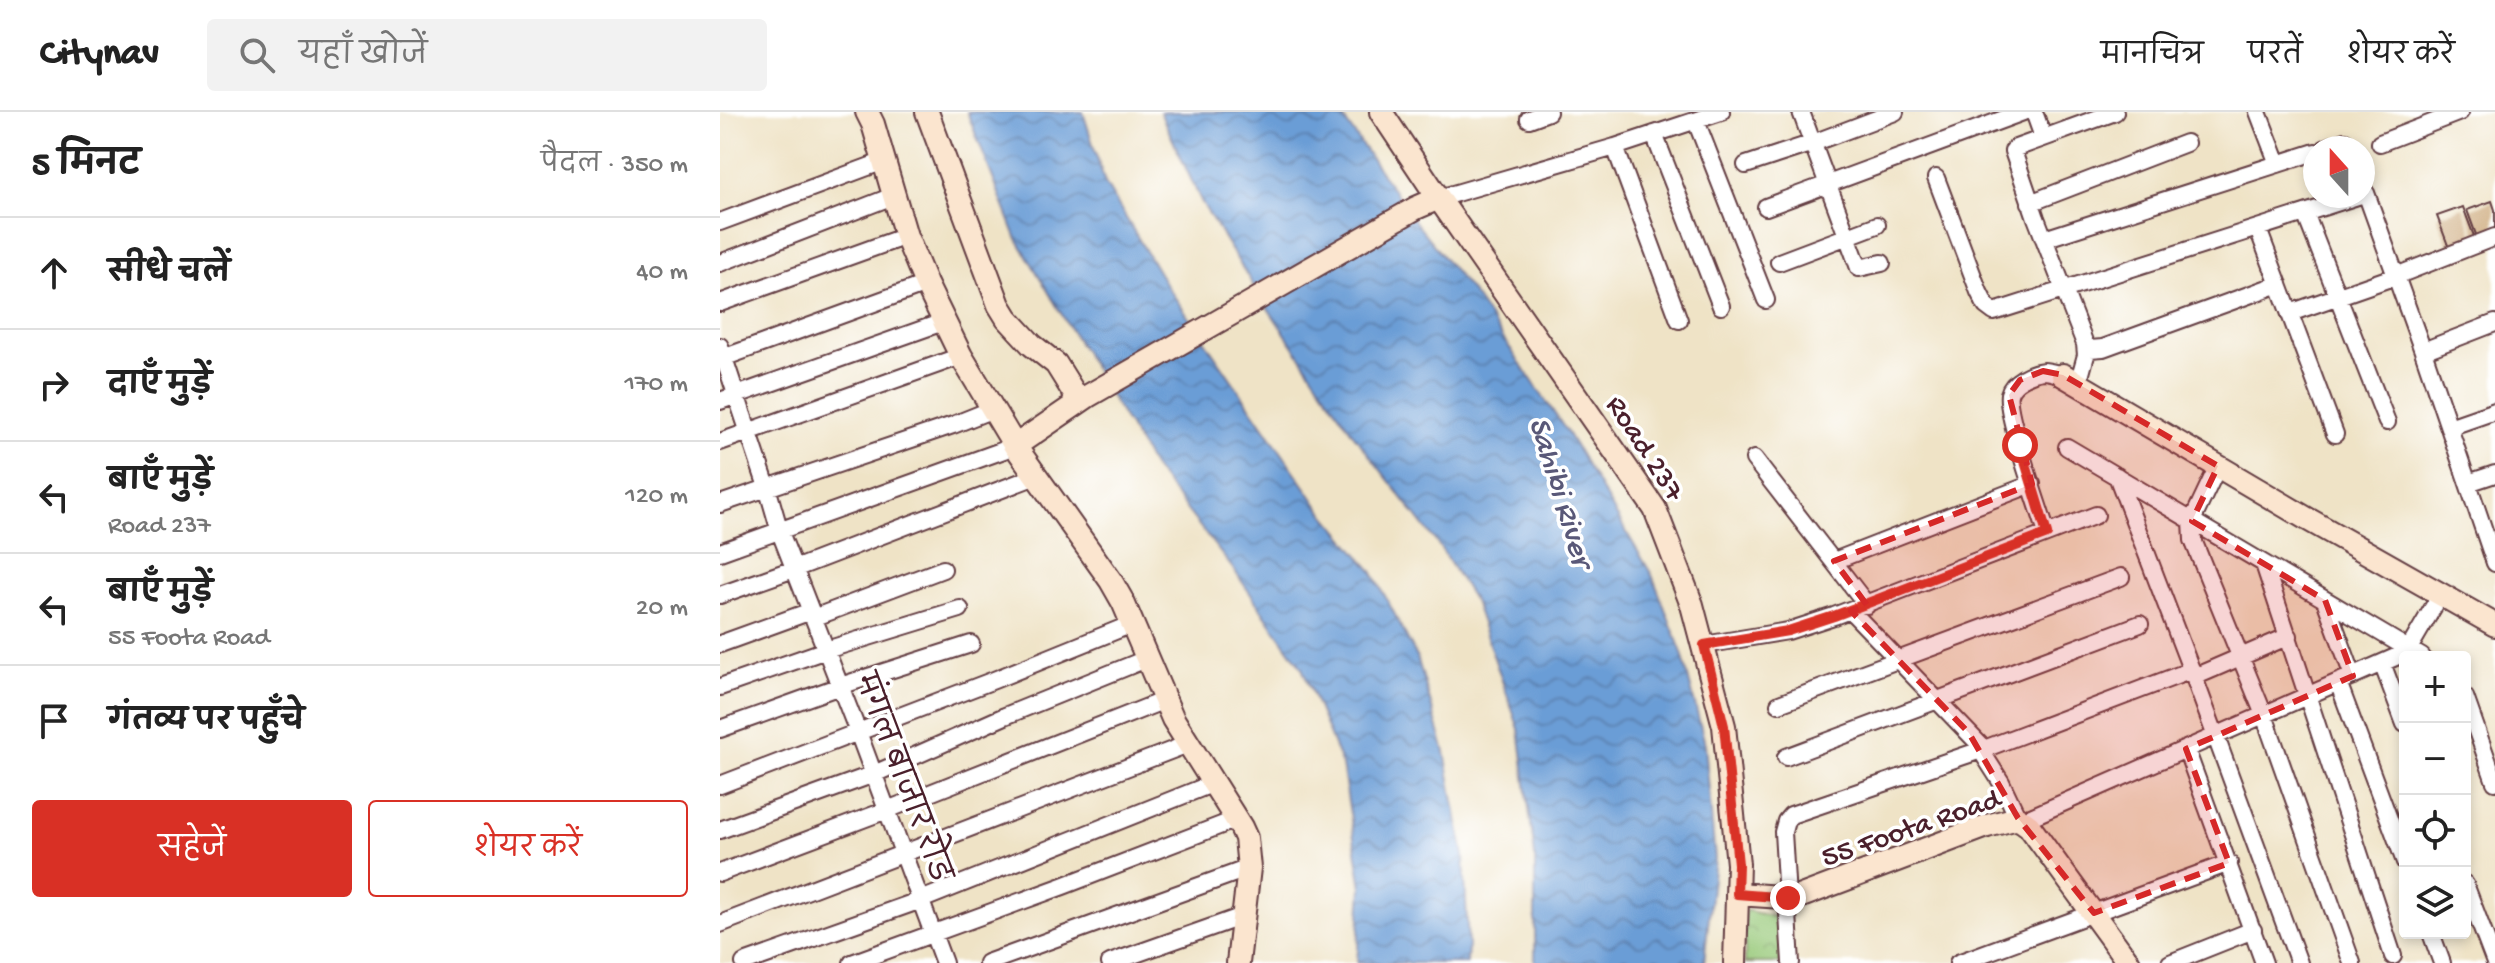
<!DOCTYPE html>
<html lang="hi">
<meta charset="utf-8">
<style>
:root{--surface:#fff;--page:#f2f2f2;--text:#222;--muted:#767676;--line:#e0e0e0;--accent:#d93025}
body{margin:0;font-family:"Gochi Hand","Playpen Sans Deva",sans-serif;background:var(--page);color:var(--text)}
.controls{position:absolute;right:24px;bottom:24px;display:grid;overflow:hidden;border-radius:8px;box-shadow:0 4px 12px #0003}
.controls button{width:72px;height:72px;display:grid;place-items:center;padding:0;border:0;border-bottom:2px solid var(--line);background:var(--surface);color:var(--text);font:40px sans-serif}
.compass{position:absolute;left:1583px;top:24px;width:72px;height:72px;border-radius:50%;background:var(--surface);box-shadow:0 4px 12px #0003;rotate:339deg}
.stop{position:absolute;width:24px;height:24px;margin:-18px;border:6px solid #d93025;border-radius:50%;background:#fff}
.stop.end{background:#d93025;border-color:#fff;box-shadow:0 2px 8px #0008}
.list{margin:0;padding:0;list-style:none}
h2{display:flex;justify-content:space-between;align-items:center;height:104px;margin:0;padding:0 32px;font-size:34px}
h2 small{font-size:26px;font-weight:400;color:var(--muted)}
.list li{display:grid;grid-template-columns:52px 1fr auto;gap:24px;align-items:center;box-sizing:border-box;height:112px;padding:0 32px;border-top:2px solid var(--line)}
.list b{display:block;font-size:30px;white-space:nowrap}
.list p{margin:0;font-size:26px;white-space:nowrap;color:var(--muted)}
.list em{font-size:26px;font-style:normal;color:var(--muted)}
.actions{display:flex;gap:16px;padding:24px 32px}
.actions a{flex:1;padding:18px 0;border:2px solid var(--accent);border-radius:8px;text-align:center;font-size:28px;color:var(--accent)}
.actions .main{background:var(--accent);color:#fff}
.icon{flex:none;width:44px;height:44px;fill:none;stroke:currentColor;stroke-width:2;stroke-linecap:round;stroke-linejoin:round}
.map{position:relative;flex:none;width:1775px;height:851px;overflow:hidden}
header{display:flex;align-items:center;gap:48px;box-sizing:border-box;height:112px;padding:0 40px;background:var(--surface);border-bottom:2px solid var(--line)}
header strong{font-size:38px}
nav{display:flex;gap:44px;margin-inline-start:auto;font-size:28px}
.search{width:560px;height:72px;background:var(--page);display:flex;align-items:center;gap:20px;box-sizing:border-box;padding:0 28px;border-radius:8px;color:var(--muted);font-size:30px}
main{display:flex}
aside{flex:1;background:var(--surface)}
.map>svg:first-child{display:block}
</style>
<header>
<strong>Citynav</strong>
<div class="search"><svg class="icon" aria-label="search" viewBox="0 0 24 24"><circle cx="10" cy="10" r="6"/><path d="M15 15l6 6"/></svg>यहाँ खोजें</div>
<nav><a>मानचित्र</a><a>परतें</a><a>शेयर करें</a></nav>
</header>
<main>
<aside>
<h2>5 मिनट<small>पैदल · 350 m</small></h2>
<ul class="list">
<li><svg class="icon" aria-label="ahead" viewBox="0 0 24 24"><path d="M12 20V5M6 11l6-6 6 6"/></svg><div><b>सीधे चलें</b></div><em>40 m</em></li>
<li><svg class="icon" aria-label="right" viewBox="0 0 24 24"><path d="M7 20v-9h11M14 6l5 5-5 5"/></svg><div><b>दाएँ मुड़ें</b></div><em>170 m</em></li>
<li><svg class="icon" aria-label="left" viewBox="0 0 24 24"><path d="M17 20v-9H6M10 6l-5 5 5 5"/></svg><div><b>बाएँ मुड़ें</b><p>Road 237</p></div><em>120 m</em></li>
<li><svg class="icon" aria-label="left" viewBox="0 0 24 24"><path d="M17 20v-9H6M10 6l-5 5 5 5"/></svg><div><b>बाएँ मुड़ें</b><p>55 Foota Road</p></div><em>20 m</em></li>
<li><svg class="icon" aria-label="arrive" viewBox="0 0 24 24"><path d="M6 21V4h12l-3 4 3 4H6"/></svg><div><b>गंतव्य पर पहुँचे</b></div></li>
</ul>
<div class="actions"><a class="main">सहेजें</a><a>शेयर करें</a></div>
</aside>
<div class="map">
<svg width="1775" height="851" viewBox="0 0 1775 851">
<defs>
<pattern id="park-crowns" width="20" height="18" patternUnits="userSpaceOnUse" patternTransform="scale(2)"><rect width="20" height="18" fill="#98c979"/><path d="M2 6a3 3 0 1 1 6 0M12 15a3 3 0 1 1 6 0" fill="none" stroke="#84ac69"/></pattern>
<pattern id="water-waves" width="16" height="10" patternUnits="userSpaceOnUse" patternTransform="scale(2)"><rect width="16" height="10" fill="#6b9dd6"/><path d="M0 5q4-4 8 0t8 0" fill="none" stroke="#5a7fae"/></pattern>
</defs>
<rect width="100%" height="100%" fill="#fff"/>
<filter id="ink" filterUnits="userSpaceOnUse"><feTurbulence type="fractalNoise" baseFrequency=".0125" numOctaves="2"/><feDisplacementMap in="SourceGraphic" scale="16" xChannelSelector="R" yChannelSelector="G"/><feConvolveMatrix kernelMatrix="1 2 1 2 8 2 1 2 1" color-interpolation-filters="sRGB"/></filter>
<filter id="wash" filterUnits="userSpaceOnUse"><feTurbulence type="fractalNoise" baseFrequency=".006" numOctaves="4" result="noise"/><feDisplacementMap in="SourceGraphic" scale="32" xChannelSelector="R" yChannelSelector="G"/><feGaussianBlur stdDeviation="1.8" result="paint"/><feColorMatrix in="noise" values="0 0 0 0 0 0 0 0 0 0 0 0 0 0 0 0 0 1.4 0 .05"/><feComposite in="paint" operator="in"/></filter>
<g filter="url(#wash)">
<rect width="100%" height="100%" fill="#efe3c6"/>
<path fill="url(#park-crowns)" stroke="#717452" stroke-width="2" d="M1025,798L1059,806L1061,851H1025Z"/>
<path fill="url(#water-waves)" stroke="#5a5e80" stroke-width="2" d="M247,0H363L385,71L445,171L599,395L652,459L697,545L725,640L744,744L748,834L747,851H637L642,775L622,653L582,556L514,458L433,355L345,208L296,125Z
M440,0H619L696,111L753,182L845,317L932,463L962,541L985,632L995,747L984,851H815V744L799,617L754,489L720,435L633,322L543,189L482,91Z"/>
<g id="blocks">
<path fill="#ceab7e" d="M1772,89L1775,98V122L1758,128L1747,98Z
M1743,95L1755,127L1729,136L1717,104Z"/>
</g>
</g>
<g filter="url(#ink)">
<use href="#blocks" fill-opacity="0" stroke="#633c42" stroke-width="2"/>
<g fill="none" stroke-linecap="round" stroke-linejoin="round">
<g stroke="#633c42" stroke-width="20">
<path id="street" d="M1081,0L1139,156L1162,151
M1314,0L1323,25
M1395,0L1296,36L1293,39L1316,106L1365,232L1370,237L1383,236L1559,172
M1538,0L1558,52
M809,7L828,0
M976,9L1046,188
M934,22L1001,194
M1660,31L1740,0
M895,35L959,208
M1606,36L1625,29
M1026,53L1093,31L1175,0
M1216,66L1259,180L1266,194L1274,200L1638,84
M1643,82L1646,81L1703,239L1775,451
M719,86L895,35L1001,0
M1310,91L1466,31
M1046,95L1303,0
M1585,101L1667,310
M0,110L164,49
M1538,117L1615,322
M1324,127L1595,40
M1059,150L1157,113
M0,151L173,84
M0,191L186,124
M1570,201L1676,164L1775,125
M0,234L47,375L60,420L138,620L224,851
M1703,239L1775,211
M0,247L206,172
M1358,272L1366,243L1365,232
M0,289L223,210
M1729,315L1775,299
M0,330L241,244
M1347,335L1702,545
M1034,347L1147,493
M1498,354L1472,409L1473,428L1544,603L1632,851
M1397,364L1474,565L1579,851
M1748,371L1775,362
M0,392L233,313L273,297
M1327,422C1320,398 1285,301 1289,282C1292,269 1312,260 1324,259C1330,259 1337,262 1343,263
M0,440L295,334
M1114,449L1312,372
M1544,452L1673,844
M0,483L74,457L316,364
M1605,488L1633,564
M1131,499L1264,637
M93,506L223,457
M0,532L91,499
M984,533L1068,519L1114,504L1376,403
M1662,551L1685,612
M1474,565L1569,524
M1618,570L1685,750
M0,575L106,538L240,497
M1745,585L1775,670
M1059,592L1401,465
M0,617L120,574L251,532
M1260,637L1281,670L1298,706
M1466,637L1544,851
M1066,645L1420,512
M0,673L274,568L412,512
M1304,708L1687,540L1721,482
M0,718L154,662L285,604L426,547
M0,761L167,698L445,588
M1745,772L1775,851
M0,812L468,632
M1711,821L1722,851
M24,851L201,788L494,671
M132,851L343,774L517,707
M267,851L529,756
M390,851L523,804
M1071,851L1063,720L1066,709L1071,703L1264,637L1472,558
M1238,851L1509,751
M1450,851L1533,818"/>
</g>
<g stroke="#633c42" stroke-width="26">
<path id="secondary" d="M147,0L153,12L186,124L206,172L241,244L295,334L391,469L403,490L453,607L521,715L526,726L529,756L518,851
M207,0L279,193L287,206L312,233L336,252L359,289
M661,0L713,78L935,397L972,493L1004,614L1018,752L1015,851
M1343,263L1584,405L1775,513
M295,334L368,284L696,96L719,86
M1017,782L1076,786L1267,714L1298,706L1309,714L1409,851"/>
</g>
<use href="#street" stroke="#fff" stroke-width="16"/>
<use href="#secondary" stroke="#fbe5cf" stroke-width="22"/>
</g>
</g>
<g fill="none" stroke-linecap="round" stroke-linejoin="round" filter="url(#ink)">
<path stroke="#d93025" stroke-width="10" d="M1068,786L1017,782L1018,752L1004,614L984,533L1068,519L1114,504L1327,422L1300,333"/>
</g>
<path fill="#d62828" fill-opacity="0.2" stroke="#d62828" stroke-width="6" stroke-dasharray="16 10" stroke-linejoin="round" d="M1323,259L1343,263L1498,354L1472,409L1605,488L1633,564L1466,637L1509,751L1374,801L1298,706L1249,621L1131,499L1147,493L1114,449L1312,372L1289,283L1300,268Z"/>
<g text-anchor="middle" stroke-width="7" stroke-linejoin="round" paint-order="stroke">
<g font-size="30" fill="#4a1f2b" stroke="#fff">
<text transform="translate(927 335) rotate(57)" y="10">Road 237</text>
<text transform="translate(184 665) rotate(69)" y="10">मंगल बाजार रोड</text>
<text transform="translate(1190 714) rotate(-19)" y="10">55 Foota Road</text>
</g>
<g font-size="32" font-style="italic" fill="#595878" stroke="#fff">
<text transform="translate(843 379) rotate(73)" y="11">Sahibi River</text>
</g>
</g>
</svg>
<div class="controls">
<button>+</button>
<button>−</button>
<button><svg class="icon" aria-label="locate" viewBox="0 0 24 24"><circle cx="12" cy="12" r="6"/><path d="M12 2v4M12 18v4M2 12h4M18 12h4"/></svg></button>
<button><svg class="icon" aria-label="layers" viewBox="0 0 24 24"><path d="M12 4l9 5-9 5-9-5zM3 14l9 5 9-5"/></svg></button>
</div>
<svg class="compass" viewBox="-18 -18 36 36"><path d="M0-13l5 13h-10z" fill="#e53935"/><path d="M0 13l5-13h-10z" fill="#767676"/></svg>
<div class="stop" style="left:1300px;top:333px"></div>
<div class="stop end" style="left:1068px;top:786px"></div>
</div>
</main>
